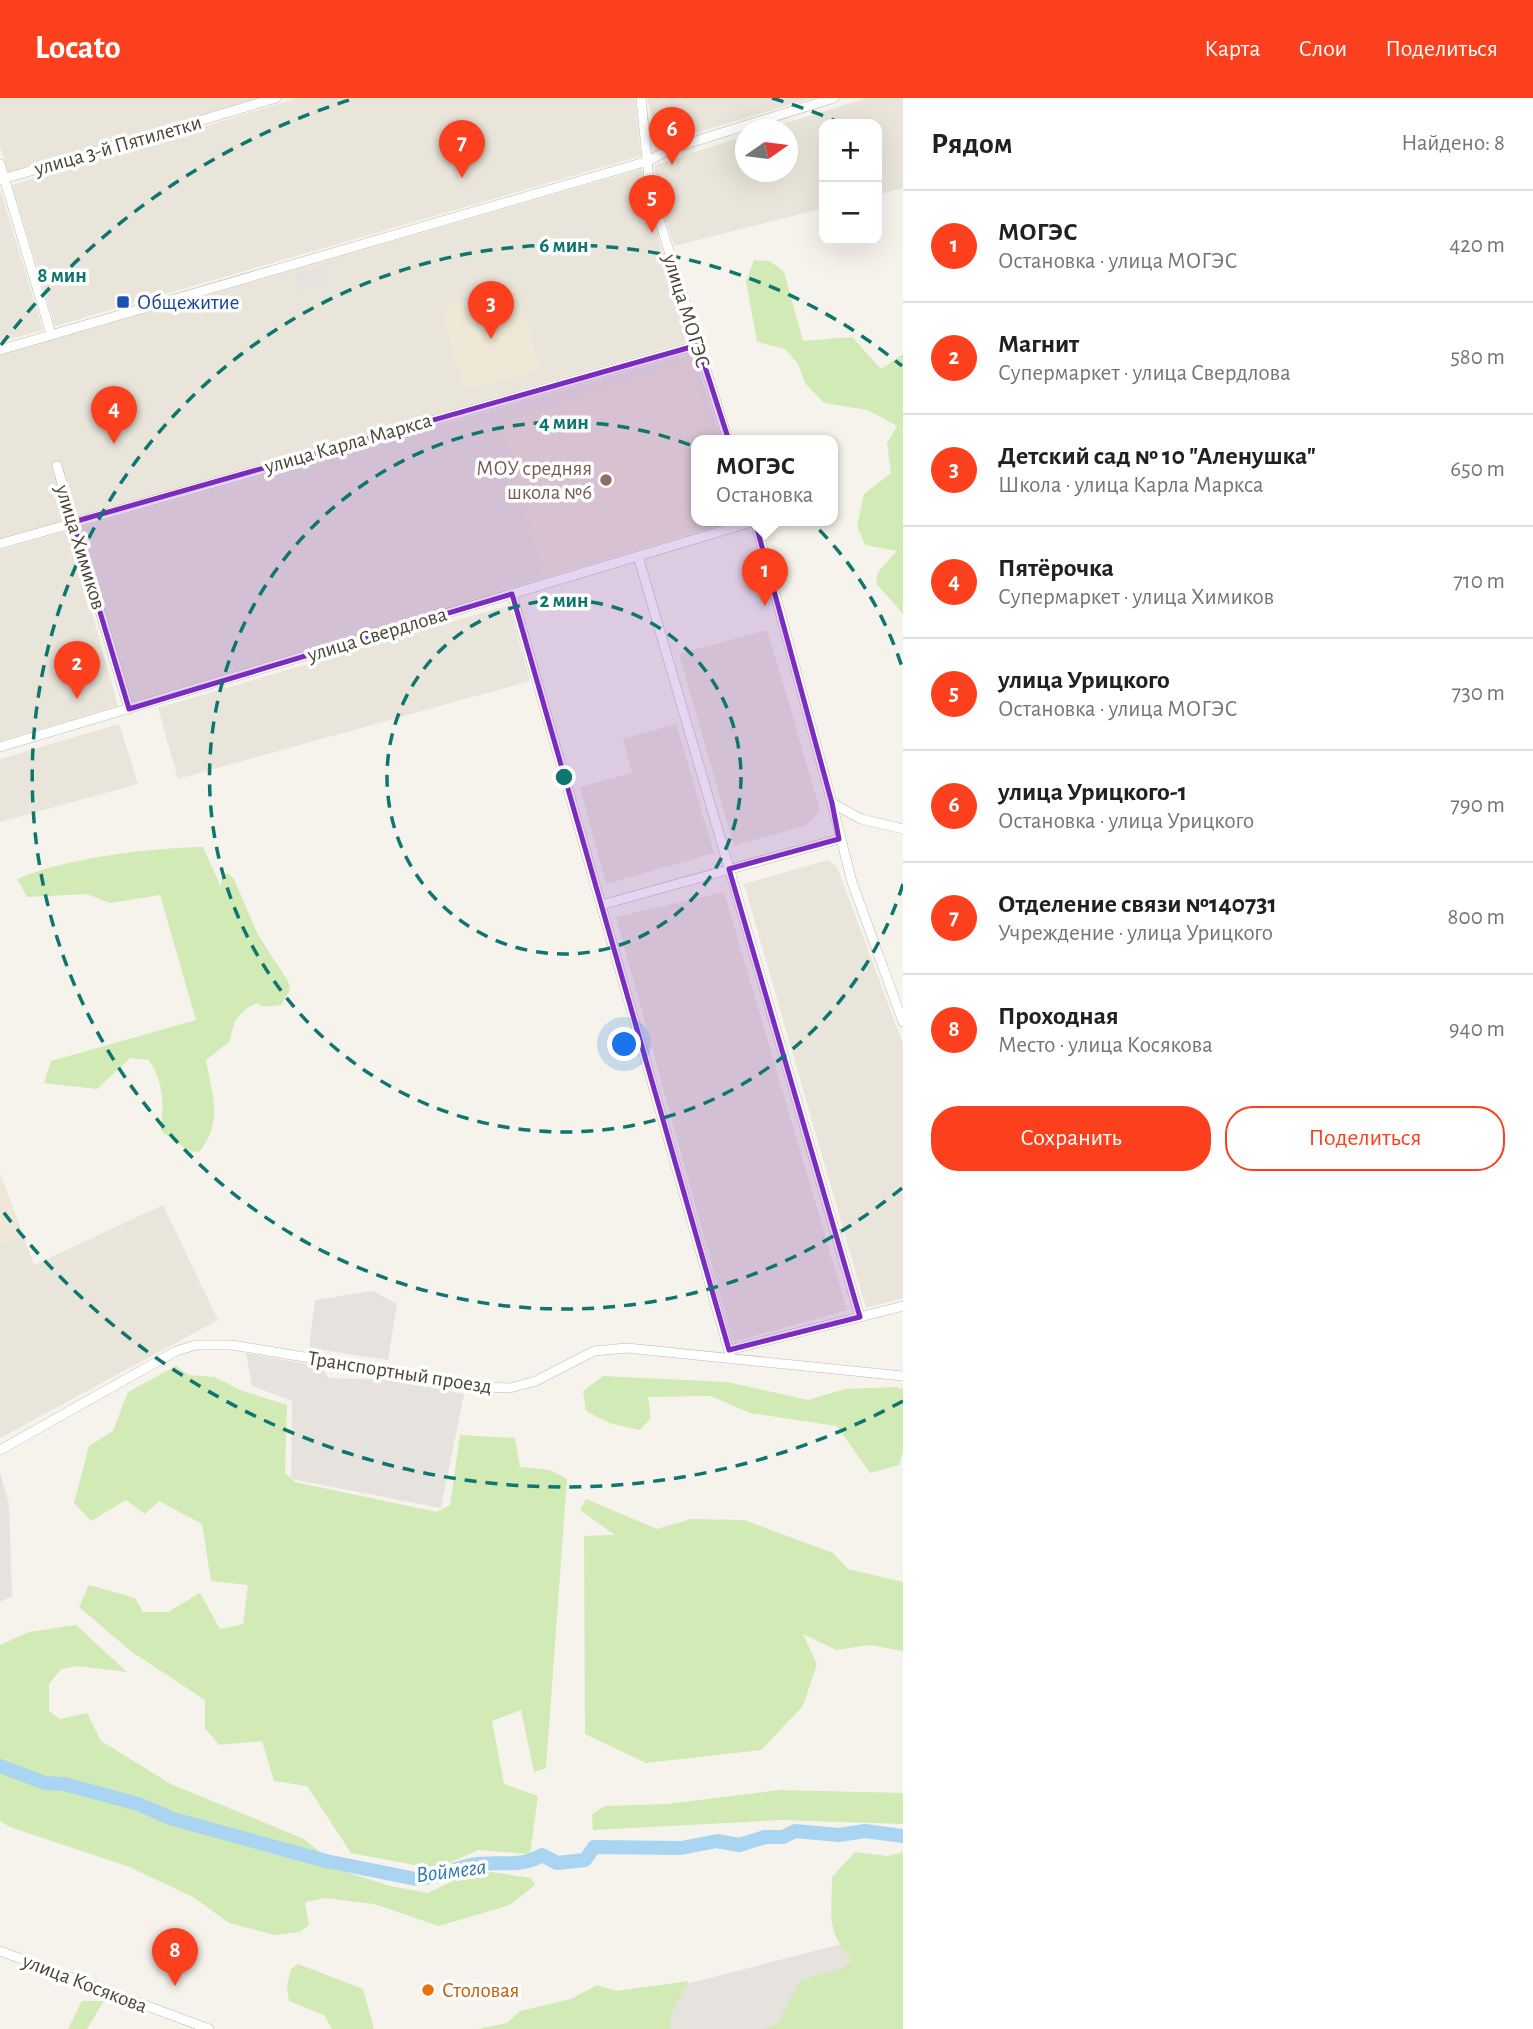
<!DOCTYPE html>
<html lang="ru">
<meta charset="utf-8">
<style>
:root{--surface:#fff;--page:#f2f2f2;--text:#202124;--muted:#757577;--line:#e0e0e0;--accent:#fc3f1d}
body{margin:0;font-family:"Alegreya Sans",sans-serif;background:var(--page);color:var(--text)}
.controls{position:absolute;right:21px;top:21px;display:grid;overflow:hidden;border-radius:14px;box-shadow:0 7px 28px #0002}
.controls button{width:63px;height:63px;display:grid;place-items:center;padding:0;border:0;border-bottom:2px solid var(--line);background:var(--surface);color:var(--text);font:35px sans-serif}
.compass{position:absolute;left:735px;top:21px;width:63px;height:63px;border-radius:50%;background:var(--surface);box-shadow:0 7px 28px #0002;rotate:76deg}
.you{position:absolute;left:625px;top:947px;width:24px;height:24px;margin:-18px;border:5px solid #fff;border-radius:50%;background:#1a73e8;box-shadow:0 0 0 10px #1a73e833}
.badge{display:grid;place-items:center;width:46px;height:46px;border-radius:50%;background:var(--accent);color:#fff;font-size:23px;font-weight:700}
.pin{position:absolute;translate:-50% -58px;filter:drop-shadow(0 2px 4px #0008)}
.pin::after{content:'';position:absolute;top:37px;width:24px;height:21px;background:inherit;clip-path:polygon(0 0,100% 0,50% 100%)}
.popup{position:absolute;left:691px;top:337px;width:147px;height:91px;box-sizing:border-box;display:grid;place-content:center;border-radius:14px;background:var(--surface);filter:drop-shadow(0 2px 5px #0005);font-size:23px;white-space:nowrap;color:var(--muted)}
.popup b{font-size:26px;color:var(--text)}
.popup::after{content:'';position:absolute;left:50%;top:100%;margin-left:-14px;border:14px solid transparent;border-top-color:var(--surface)}
.list{margin:0;padding:0;list-style:none}
h2{display:flex;justify-content:space-between;align-items:center;height:91px;margin:0;padding:0 28px;font-size:30px}
h2 small{font-size:23px;font-weight:400;color:var(--muted)}
.list li{display:grid;grid-template-columns:46px 1fr auto;gap:21px;align-items:center;box-sizing:border-box;height:112px;padding:0 28px;border-top:2px solid var(--line)}
.list b{display:block;font-size:26px;white-space:nowrap}
.list p{margin:0;font-size:23px;white-space:nowrap;color:var(--muted)}
.list em{font-size:23px;font-style:normal;color:var(--muted)}
.actions{display:flex;gap:14px;padding:21px 28px}
.actions a{flex:1;padding:16px 0;border:2px solid var(--accent);border-radius:28px;text-align:center;font-size:24px;color:var(--accent)}
.actions .main{background:var(--accent);color:#fff}
.map{position:relative;flex:none;width:903px;height:1931px;overflow:hidden}
header{display:flex;align-items:center;gap:42px;box-sizing:border-box;height:98px;padding:0 35px;background:var(--accent);color:#fff}
header strong{font-size:33px}
nav{display:flex;gap:38px;margin-inline-start:auto;font-size:24px}
main{display:flex}
aside{flex:1;background:var(--surface)}
.map>svg:first-child{display:block}
</style>
<header>
<strong>Locato</strong>
<nav><a>Карта</a><a>Слои</a><a>Поделиться</a></nav>
</header>
<main>
<div class="map">
<svg width="903" height="1931" viewBox="0 0 903 1931">
<rect width="100%" height="100%" fill="#f6f3ec"/>
<path fill="#eae5da" d="M0,0H260L8,75L0,49Z
M298,0H635L641,58L55,228L12,87Z
M647,0H812L665,44L653,23Z
M867,0H903V90L877,97V26H824V110L674,148L656,90L655,67L745,38L746,74H788V32L766,31Z
M642,71L644,93L690,243L0,442V257Z
M0,91L43,232L0,244Z
M693,255L722,342H697V422H736L130,605L81,429Z
M69,432L118,608L0,643V452Z
M509,507L530,583L178,681L158,610Z
M767,532L820,711L807,727L734,748L679,556Z
M119,626L138,686L0,724V661Z
M676,626L714,755L606,786L580,689L632,675L623,641Z
M828,762L837,769L903,946V1200L866,1210L744,786Z
M724,794L847,1212L733,1244L616,819Z
M0,1075L34,1167L163,1107L218,1222L0,1340Z"/>
<path fill="#e6e2dd" d="M373,1193L397,1206L388,1262L309,1250L315,1202Z
M246,1255L322,1269L328,1280L395,1282L464,1296L441,1410L291,1381L292,1303L252,1288Z
M903,1830V1931H513Z"/>
<path fill="#efe8d6" d="M517,190L539,273L464,291L442,209Z
M690,262L714,342H697V422H733L544,477L500,326Z
M0,1078L21,1139L0,1148Z"/>
<path fill="#d2eab5" d="M754,162L770,163L784,174L803,243L852,239L881,271L903,256V516L876,485L878,474L897,453L865,447L857,428L864,396L891,375L887,345L897,328L868,312L824,305L805,285L798,266L785,251L757,244L746,183Z
M203,749L221,789L222,778L228,775L234,781L258,837L288,883L290,892L281,907L264,909L257,905C238,913 233,924 230,943L206,962C212,996 224,1024 199,1054L189,1053L161,1033C164,1007 164,985 149,962L130,960L97,991L44,985L51,963L196,922L160,797L110,805L87,796L27,799L17,781C66,760 148,750 203,749Z
M176,1268L189,1277L215,1279L240,1292L287,1307L285,1375L295,1384L437,1414L450,1407L460,1337L515,1340L520,1369L550,1372L567,1381L546,1670L534,1674L521,1612L492,1623L504,1686L538,1698L530,1756L478,1752L436,1771L351,1755L307,1688L274,1683L262,1643L219,1647L205,1630V1602L132,1554L79,1509L89,1487L135,1500L143,1514H168L200,1495L220,1531L243,1526L248,1487L211,1483L202,1426L159,1403L145,1416L126,1402L91,1423L74,1405L89,1348L113,1333L128,1294Z
M603,1278L727,1284L808,1302L845,1291L896,1289L903,1291V1354L899,1367L870,1375L837,1328L750,1315L711,1298L648,1299L651,1320L640,1332L609,1325L586,1313L583,1293Z
M586,1401L657,1431L691,1421L744,1422L833,1455L848,1471L903,1484V1553L870,1547L836,1552L803,1536L817,1566L803,1608L761,1652L646,1665L585,1636L584,1438L615,1437L580,1412Z
M76,1527L127,1574L78,1568L61,1571L49,1586V1613L60,1621L87,1615L101,1643L171,1686L304,1741L343,1773L390,1788L428,1795L455,1782L491,1774L531,1780L535,1787L510,1807L439,1828L374,1806L326,1800L305,1804L309,1827L299,1834L275,1837L229,1825L193,1799L127,1768L10,1729L0,1723V1547L29,1534Z
M780,1692L903,1695V1726L781,1722L593,1732L592,1716L605,1708L667,1706Z
M855,1754L888,1758L903,1754V1931H764L778,1925L801,1882L841,1871L852,1863C825,1829 832,1821 832,1779Z
M298,1866L363,1891L374,1931H332L324,1917L289,1903L287,1888L291,1871Z
M689,1883L672,1914L670,1931H478L507,1925L520,1913L571,1901L597,1887L616,1893Z
M82,1903H104L87,1931H68Z"/>
<path fill="#e5e3e0" d="M325,168L329,184L299,193L294,177Z
M0,1375L9,1406L12,1498L0,1504Z"/>
<g fill="none" stroke-linecap="round" stroke-linejoin="round">
<path stroke="#a9d4f2" stroke-width="14" d="M0,1668L45,1685L64,1686L138,1706L173,1721L326,1763L416,1781C436,1780 451,1771 471,1767C496,1762 520,1771 542,1757L557,1765L585,1762L594,1749L681,1750L717,1743L739,1747L765,1739H783L795,1733L839,1737L865,1733L903,1738"/>
<g stroke="#c2bbae" stroke-width="10">
<path id="street" d="M641,0L650,92L728,342
M0,66L51,236
M0,82L276,0
M0,252L648,63L670,51L834,0
M57,368L129,611
M755,422L832,705L852,784L903,924
M0,446L698,247
M638,458L860,1219
M512,496L731,1260
M0,649L755,423
M832,705L861,721L903,731
M601,807L839,741
M729,1252L903,1208
M0,1352L176,1253L196,1247H232L483,1289L510,1290L536,1283L594,1253L627,1250L903,1278
M0,1853L209,1931"/>
</g>
<use href="#street" stroke="#fff" stroke-width="9"/>
</g>
<path fill="#7b2cbf" fill-opacity="0.2" stroke="#7b2cbf" stroke-width="5" stroke-linejoin="round" d="M698,247L755,423L832,705L839,741L729,771L860,1219L729,1252L512,496L129,611L73,424Z"/>
<g fill="none" stroke="#0f766e" stroke-width="3.5" stroke-dasharray="12 9">
<circle cx="564" cy="679" r="177"/>
<path d="M903 786A355 355 0 1 1 903 572"/>
<path d="M902 1090A532 532 0 1 1 902 268"/>
<path d="M903 1303A710 710 0 0 1 1 1111M1 247A710 710 0 0 1 356 0M772 0A710 710 0 0 1 841 25"/>
</g>
<rect fill="#1a4fb4" stroke="#fff" stroke-width="2.5" x="116" y="197" width="14" height="14" rx="3.5"/>
<circle fill="#8d6e63" stroke="#fff" stroke-width="2.5" cx="606" cy="382" r="7"/>
<circle fill="#e8710a" stroke="#fff" stroke-width="2.5" cx="428" cy="1892" r="7"/>
<g text-anchor="middle" stroke-width="7" stroke-linejoin="round" paint-order="stroke">
<g font-size="21" fill="#4b4439" stroke="#fff">
<text transform="translate(118 47) rotate(-16)" y="7">улица 3-й Пятилетки</text>
<text transform="translate(687 213) rotate(73)" y="7">улица МОГЭС</text>
<text transform="translate(348 345) rotate(-16)" y="7">улица Карла Маркса</text>
<text transform="translate(81 449) rotate(73)" y="7">улица Химиков</text>
<text transform="translate(377 536) rotate(-17)" y="7">улица Свердлова</text>
<text transform="translate(400 1274) rotate(9)" y="7">Транспортный проезд</text>
<text transform="translate(85 1885) rotate(21)" y="7">улица Косякова</text>
</g>
<g font-size="21" fill="#164399" stroke="#fff" text-anchor="start">
<text x="137" y="211">Общежитие</text>
</g>
<g font-size="21" fill="#785e54" stroke="#fff" text-anchor="end">
<text x="592" y="377">МОУ средняя<tspan x="592" dy="24">школа №6</tspan></text>
</g>
<g font-size="21" fill="#c56008" stroke="#fff" text-anchor="start">
<text x="442" y="1899">Столовая</text>
</g>
<g font-size="23" font-style="italic" fill="#2e7ab2" stroke="#fff">
<text transform="translate(451 1772) rotate(-7)" y="8">Воймега</text>
</g>
</g>
<circle cx="564" cy="679" r="10" fill="#0f766e" stroke="#fff" stroke-width="3.5"/>
<g font-size="21" text-anchor="middle" font-weight="bold" fill="#0f766e" stroke="#fff" stroke-width="7" stroke-linejoin="round" paint-order="stroke">
<text x="564" y="154">6 мин</text>
<text x="62" y="184">8 мин</text>
<text x="564" y="331">4 мин</text>
<text x="564" y="509">2 мин</text>
</g>
</svg>
<div class="controls">
<button>+</button>
<button>−</button>
</div>
<svg class="compass" viewBox="-18 -18 36 36"><path d="M0-13l5 13h-10z" fill="#e53935"/><path d="M0 13l5-13h-10z" fill="#757577"/></svg>
<div class="you"></div>
<div class="pin badge" style="left:765px;top:508px">1</div>
<div class="popup"><b>МОГЭС</b>Остановка</div>
<div class="pin badge" style="left:77px;top:601px">2</div>
<div class="pin badge" style="left:491px;top:241px">3</div>
<div class="pin badge" style="left:114px;top:346px">4</div>
<div class="pin badge" style="left:652px;top:135px">5</div>
<div class="pin badge" style="left:672px;top:67px">6</div>
<div class="pin badge" style="left:462px;top:80px">7</div>
<div class="pin badge" style="left:175px;top:1888px">8</div>
</div>
<aside>
<h2>Рядом<small>Найдено: 8</small></h2>
<ul class="list">
<li><span class="badge">1</span><div><b>МОГЭС</b><p>Остановка · улица МОГЭС</p></div><em>420 m</em></li>
<li><span class="badge">2</span><div><b>Магнит</b><p>Супермаркет · улица Свердлова</p></div><em>580 m</em></li>
<li><span class="badge">3</span><div><b>Детский сад № 10 &quot;Аленушка&quot;</b><p>Школа · улица Карла Маркса</p></div><em>650 m</em></li>
<li><span class="badge">4</span><div><b>Пятёрочка</b><p>Супермаркет · улица Химиков</p></div><em>710 m</em></li>
<li><span class="badge">5</span><div><b>улица Урицкого</b><p>Остановка · улица МОГЭС</p></div><em>730 m</em></li>
<li><span class="badge">6</span><div><b>улица Урицкого-1</b><p>Остановка · улица Урицкого</p></div><em>790 m</em></li>
<li><span class="badge">7</span><div><b>Отделение связи №140731</b><p>Учреждение · улица Урицкого</p></div><em>800 m</em></li>
<li><span class="badge">8</span><div><b>Проходная</b><p>Место · улица Косякова</p></div><em>940 m</em></li>
</ul>
<div class="actions"><a class="main">Сохранить</a><a>Поделиться</a></div>
</aside>
</main>
